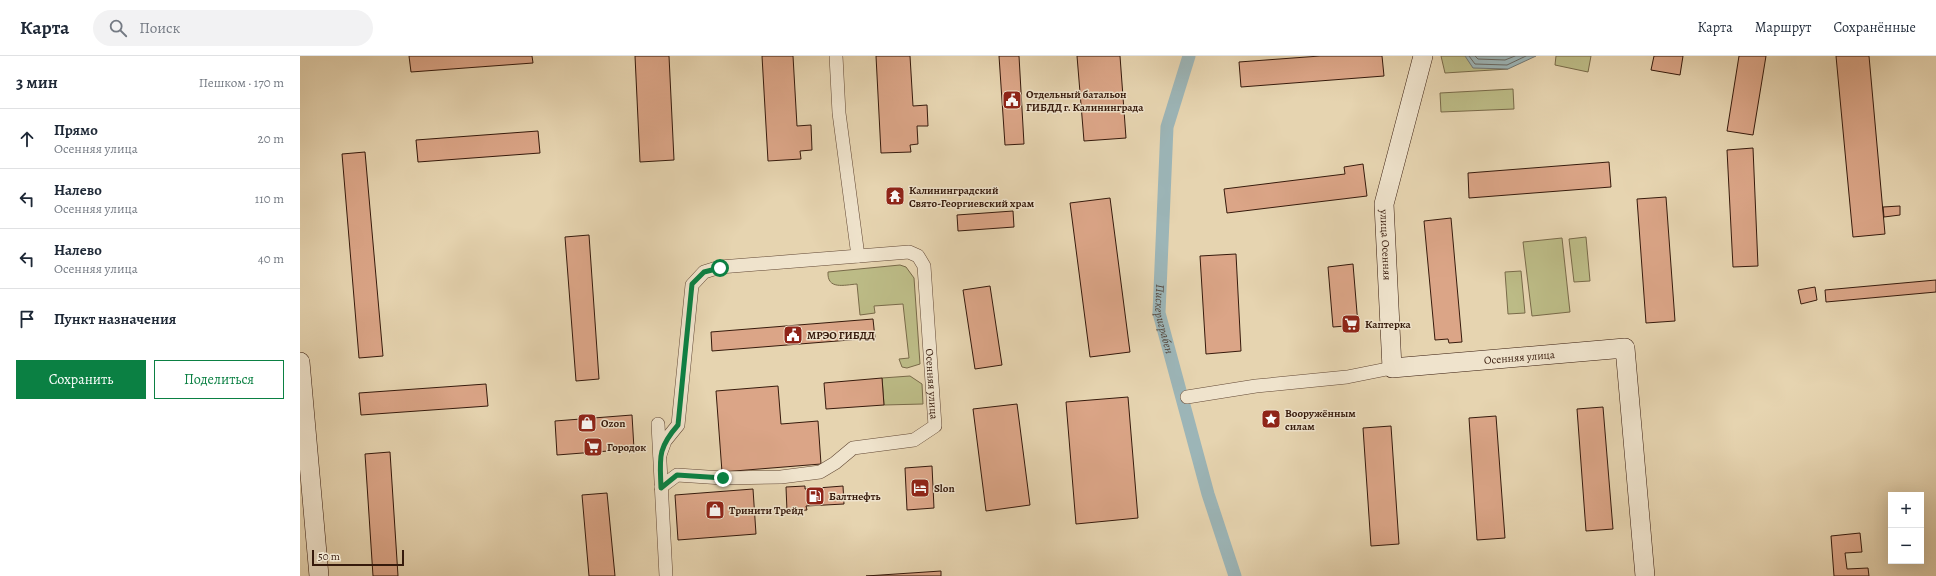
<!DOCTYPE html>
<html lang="ru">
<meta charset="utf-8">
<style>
:root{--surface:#fff;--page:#f2f2f3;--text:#1f2937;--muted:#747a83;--line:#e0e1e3;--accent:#0b8043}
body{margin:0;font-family:Alegreya,serif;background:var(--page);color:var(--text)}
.controls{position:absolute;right:12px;bottom:12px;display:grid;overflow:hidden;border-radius:0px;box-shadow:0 4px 16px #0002}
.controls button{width:36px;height:36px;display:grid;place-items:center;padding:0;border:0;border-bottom:1px solid var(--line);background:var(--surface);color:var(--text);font:20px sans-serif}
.scale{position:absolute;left:12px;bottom:10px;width:92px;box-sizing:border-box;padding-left:4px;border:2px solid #361a0c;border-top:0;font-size:11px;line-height:14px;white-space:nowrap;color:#361a0c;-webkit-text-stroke:3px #efe3cc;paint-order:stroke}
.stop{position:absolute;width:12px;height:12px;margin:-9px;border:3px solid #0b8043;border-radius:50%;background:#fff}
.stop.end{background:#0b8043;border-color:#fff;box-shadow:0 1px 4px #0008}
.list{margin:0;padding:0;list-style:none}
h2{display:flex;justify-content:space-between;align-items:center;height:52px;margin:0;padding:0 16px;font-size:17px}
h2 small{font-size:13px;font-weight:400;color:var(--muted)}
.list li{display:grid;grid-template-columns:26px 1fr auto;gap:12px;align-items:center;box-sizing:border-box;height:60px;padding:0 16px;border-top:1px solid var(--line)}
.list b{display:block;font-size:15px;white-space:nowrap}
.list p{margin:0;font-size:13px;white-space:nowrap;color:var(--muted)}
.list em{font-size:13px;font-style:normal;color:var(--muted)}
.actions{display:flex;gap:8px;padding:12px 16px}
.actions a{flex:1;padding:9px 0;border:1px solid var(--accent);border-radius:0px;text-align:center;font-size:14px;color:var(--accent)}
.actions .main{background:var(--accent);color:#fff}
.icon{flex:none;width:22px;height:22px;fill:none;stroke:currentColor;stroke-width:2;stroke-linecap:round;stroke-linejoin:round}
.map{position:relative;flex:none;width:1636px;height:520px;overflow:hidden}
header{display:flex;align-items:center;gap:24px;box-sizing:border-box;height:56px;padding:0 20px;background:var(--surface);border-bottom:1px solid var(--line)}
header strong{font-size:19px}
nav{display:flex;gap:22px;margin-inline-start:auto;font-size:14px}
.search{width:280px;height:36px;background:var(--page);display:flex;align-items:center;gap:10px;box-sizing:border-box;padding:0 14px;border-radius:22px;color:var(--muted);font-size:15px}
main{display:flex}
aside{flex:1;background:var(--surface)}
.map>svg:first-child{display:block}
</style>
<header>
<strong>Карта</strong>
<div class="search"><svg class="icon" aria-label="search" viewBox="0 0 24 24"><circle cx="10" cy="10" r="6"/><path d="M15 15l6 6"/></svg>Поиск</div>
<nav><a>Карта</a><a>Маршрут</a><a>Сохранённые</a></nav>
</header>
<main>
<aside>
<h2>3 мин<small>Пешком · 170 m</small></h2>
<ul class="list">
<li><svg class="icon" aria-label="ahead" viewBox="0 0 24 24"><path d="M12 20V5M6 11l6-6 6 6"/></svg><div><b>Прямо</b><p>Осенняя улица</p></div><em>20 m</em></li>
<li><svg class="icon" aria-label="left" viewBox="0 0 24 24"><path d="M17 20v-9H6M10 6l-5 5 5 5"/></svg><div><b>Налево</b><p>Осенняя улица</p></div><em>110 m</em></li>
<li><svg class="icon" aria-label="left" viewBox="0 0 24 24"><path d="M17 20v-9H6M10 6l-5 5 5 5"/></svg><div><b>Налево</b><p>Осенняя улица</p></div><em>40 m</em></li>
<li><svg class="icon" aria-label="arrive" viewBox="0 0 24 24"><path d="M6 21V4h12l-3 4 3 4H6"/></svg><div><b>Пункт назначения</b></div></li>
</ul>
<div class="actions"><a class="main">Сохранить</a><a>Поделиться</a></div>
</aside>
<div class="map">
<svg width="1636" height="520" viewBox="0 0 1636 520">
<rect width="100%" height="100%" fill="#e6d4b0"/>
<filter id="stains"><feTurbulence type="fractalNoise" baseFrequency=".005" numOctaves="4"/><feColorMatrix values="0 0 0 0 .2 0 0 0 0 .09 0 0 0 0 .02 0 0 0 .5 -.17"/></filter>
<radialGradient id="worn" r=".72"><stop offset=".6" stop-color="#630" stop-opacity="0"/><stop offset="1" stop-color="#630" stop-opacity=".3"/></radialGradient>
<path fill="#bcbb86" stroke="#796a49" d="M1141,0H1207L1208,13L1145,17Z
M1256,0H1291L1288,16L1255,9Z
M1213,33L1214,53L1141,56L1140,37Z
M1286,181L1290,225L1274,226L1269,183Z
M1262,182L1270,256L1232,260L1223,186Z
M600,209L606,211L614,222L620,308L607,312L602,311L599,303L609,302L603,248L574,250L575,257L560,259L557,228C544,229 527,234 528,216Z
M1221,215L1225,257L1208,258L1205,216Z
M610,320L622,328L623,348L584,349L582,322Z"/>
<path fill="#9cb5b7" stroke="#737773" d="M1165,0H1236L1208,13L1173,12Z"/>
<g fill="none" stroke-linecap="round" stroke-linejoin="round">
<path stroke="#696862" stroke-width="1" d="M1169,0L1175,8L1207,9L1226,0
M1175,0L1178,3L1205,4L1215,0"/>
<path stroke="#9cb5b7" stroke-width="13" id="s1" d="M889,0L867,71L859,257L908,438L935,520"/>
</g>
<path fill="#dba587" stroke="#361a0c" d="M109,0H232L233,7L111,16Z
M335,0H369L374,104L340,106Z
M462,0H493L497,70L511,69L512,94L500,95L501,103L468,105Z
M576,0H610L613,50L627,49L628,70H617L618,88L610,89L611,96L581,97Z
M699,0H719L724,88L705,89Z
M777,0H820L826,82L784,85Z
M1020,0H1082L1084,20L941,31L939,6Z
M1354,0H1383L1380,19L1351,14Z
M1439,0H1466L1453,79L1427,75Z
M1536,0H1569L1585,178L1553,181Z
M238,75L240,97L118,106L116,84Z
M1453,92L1458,210L1433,211L1427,94Z
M65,96L83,300L59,302L42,98Z
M1309,106L1311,131L1169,142L1168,117Z
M1063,108L1067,140L927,157L924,133L1045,118L1044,111Z
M1366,141L1375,265L1346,267L1337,143Z
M810,142L830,296L790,301L770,147Z
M1600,150V159L1584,161L1583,151Z
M713,155L714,171L658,175L657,159Z
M1151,162L1162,286L1149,287L1148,283L1135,284L1124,165Z
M289,179L299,323L276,325L265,181Z
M936,198L941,295L906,298L900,200Z
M1053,208L1058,269L1033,271L1028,211Z
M1636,224V236L1526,246L1525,234Z
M690,230L702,309L675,313L663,234Z
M1515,231L1517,244L1501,248L1498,234Z
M573,263L575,282L412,295L411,276Z
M582,322L584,349L526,353L524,327Z
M186,328L188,350L61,359L59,337Z
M478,330L481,368L518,365L521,408L422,416L416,335Z
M828,341L838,462L776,468L766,346Z
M717,348L730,449L686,455L673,353Z
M1303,351L1313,473L1286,475L1277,353Z
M332,359L334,393L257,399L255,365Z
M1196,360L1205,482L1177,484L1169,362Z
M1091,370L1099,488L1071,490L1063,372Z
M90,396L98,520H73L65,398Z
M632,410L634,452L607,454L605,412Z
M505,430V433L543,430L544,448L506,450L507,454L487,455L486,431Z
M453,433L456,478L378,484L375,439Z
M307,437L315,520H289L282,439Z
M1560,477L1562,496L1545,497L1547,513L1568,512L1569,520H1534L1531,480Z
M641,515V520H566Z"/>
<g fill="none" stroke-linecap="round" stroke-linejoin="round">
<g stroke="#624835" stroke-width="14">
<g id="street">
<path d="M536,0L539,57L558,200"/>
<path d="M887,341L956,330L1047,321L1092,312"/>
<path d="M358,368L366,520"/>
<path id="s2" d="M360,399L365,385L378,369L392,229L404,216L420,211L609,196L618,200L624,210L635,370L614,384L553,392L535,407L520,416L481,421L423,422L377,419L361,431"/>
</g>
</g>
<g stroke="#361a0c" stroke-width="20">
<g id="secondary">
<path id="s3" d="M1123,0L1084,148L1092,312L1325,292L1345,520"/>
<path d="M0,306L19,520"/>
</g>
</g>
<use href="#street" stroke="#efe3cc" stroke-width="13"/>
<use href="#secondary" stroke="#efe3cc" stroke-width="19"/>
</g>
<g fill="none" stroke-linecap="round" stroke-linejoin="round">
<path stroke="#0b8043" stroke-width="5" d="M420,212L404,216L392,228L378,369C357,393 360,402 361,432L377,419L423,422"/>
</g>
<defs>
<g id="civic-square" transform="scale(1)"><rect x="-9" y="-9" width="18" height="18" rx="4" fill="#8f2418" stroke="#efe3cc"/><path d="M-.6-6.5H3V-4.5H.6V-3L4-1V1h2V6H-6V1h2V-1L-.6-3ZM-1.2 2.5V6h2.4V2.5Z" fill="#fff"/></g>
<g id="temple-square" transform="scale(1)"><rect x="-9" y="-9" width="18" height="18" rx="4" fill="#8f2418" stroke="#efe3cc"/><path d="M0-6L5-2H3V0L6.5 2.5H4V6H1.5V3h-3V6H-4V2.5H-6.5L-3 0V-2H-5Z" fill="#fff"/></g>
<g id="supermarket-square" transform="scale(1)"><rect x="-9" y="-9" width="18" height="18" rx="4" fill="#8f2418" stroke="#efe3cc"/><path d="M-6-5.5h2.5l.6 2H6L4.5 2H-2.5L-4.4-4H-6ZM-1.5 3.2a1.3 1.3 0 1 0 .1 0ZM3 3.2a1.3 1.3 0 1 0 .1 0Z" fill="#fff"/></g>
<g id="sight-square" transform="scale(1)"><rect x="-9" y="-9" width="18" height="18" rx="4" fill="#8f2418" stroke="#efe3cc"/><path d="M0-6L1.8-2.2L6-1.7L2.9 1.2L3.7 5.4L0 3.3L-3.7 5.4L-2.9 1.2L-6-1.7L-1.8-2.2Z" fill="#fff"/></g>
<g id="shop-square" transform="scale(1)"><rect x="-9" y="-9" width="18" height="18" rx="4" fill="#8f2418" stroke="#efe3cc"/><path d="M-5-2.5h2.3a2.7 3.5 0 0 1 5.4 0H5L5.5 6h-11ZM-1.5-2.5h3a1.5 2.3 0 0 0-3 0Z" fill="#fff"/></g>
<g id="hotel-square" transform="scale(1)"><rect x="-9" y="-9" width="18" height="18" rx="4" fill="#8f2418" stroke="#efe3cc"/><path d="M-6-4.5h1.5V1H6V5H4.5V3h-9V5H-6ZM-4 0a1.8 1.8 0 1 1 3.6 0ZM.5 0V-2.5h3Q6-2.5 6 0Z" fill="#fff"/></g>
<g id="fuel-square" transform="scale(1)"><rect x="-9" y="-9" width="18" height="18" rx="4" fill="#8f2418" stroke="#efe3cc"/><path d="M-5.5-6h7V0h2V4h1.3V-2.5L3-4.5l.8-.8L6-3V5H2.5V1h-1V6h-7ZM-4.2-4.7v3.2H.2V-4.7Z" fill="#fff"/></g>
</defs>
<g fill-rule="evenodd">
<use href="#civic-square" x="712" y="44"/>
<use href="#temple-square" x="595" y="140"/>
<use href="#supermarket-square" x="1051" y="268"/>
<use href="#civic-square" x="493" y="279"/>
<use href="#sight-square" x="971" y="363"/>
<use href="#shop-square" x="287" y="367"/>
<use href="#supermarket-square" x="293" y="391"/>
<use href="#hotel-square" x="620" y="432"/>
<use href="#fuel-square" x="515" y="440"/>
<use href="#shop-square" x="415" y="454"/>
</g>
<g text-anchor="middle" stroke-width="3" stroke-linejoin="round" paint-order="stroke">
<g font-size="11" font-weight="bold" fill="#361a0c" stroke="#efe3cc" text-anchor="start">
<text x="726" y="42">Отдельный батальон<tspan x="726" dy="13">ГИБДД г. Калининграда</tspan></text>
<text x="609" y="138">Калининградский<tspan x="609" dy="13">Свято-Георгиевский храм</tspan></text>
<text x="1065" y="272">Каптерка</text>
<text x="507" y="283">МРЭО ГИБДД</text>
<text x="985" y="361">Вооружённым<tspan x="985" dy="13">силам</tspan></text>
<text x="301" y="371">Ozon</text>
<text x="307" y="395">Городок</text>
<text x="634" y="436">Slon</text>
<text x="529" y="444">Балтнефть</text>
<text x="429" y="458">Тринити Трейд</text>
</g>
<g font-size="11" fill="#361a0c" stroke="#efe3cc">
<text dy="4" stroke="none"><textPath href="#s3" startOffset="194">улица Осенняя</textPath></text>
<text dy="4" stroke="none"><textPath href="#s3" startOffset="445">Осенняя улица</textPath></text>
<text dy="4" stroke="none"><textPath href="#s2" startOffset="540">Осенняя улица</textPath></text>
</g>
<g font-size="12" font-style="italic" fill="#55483f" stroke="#efe3cc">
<text dy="4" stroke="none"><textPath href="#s1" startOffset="267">Пискериграбен</textPath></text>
</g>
</g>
<rect width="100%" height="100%" filter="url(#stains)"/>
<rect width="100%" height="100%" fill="url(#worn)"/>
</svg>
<div class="controls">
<button>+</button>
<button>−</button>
</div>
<div class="scale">50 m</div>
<div class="stop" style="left:420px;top:212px"></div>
<div class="stop end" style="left:423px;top:422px"></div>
</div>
</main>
